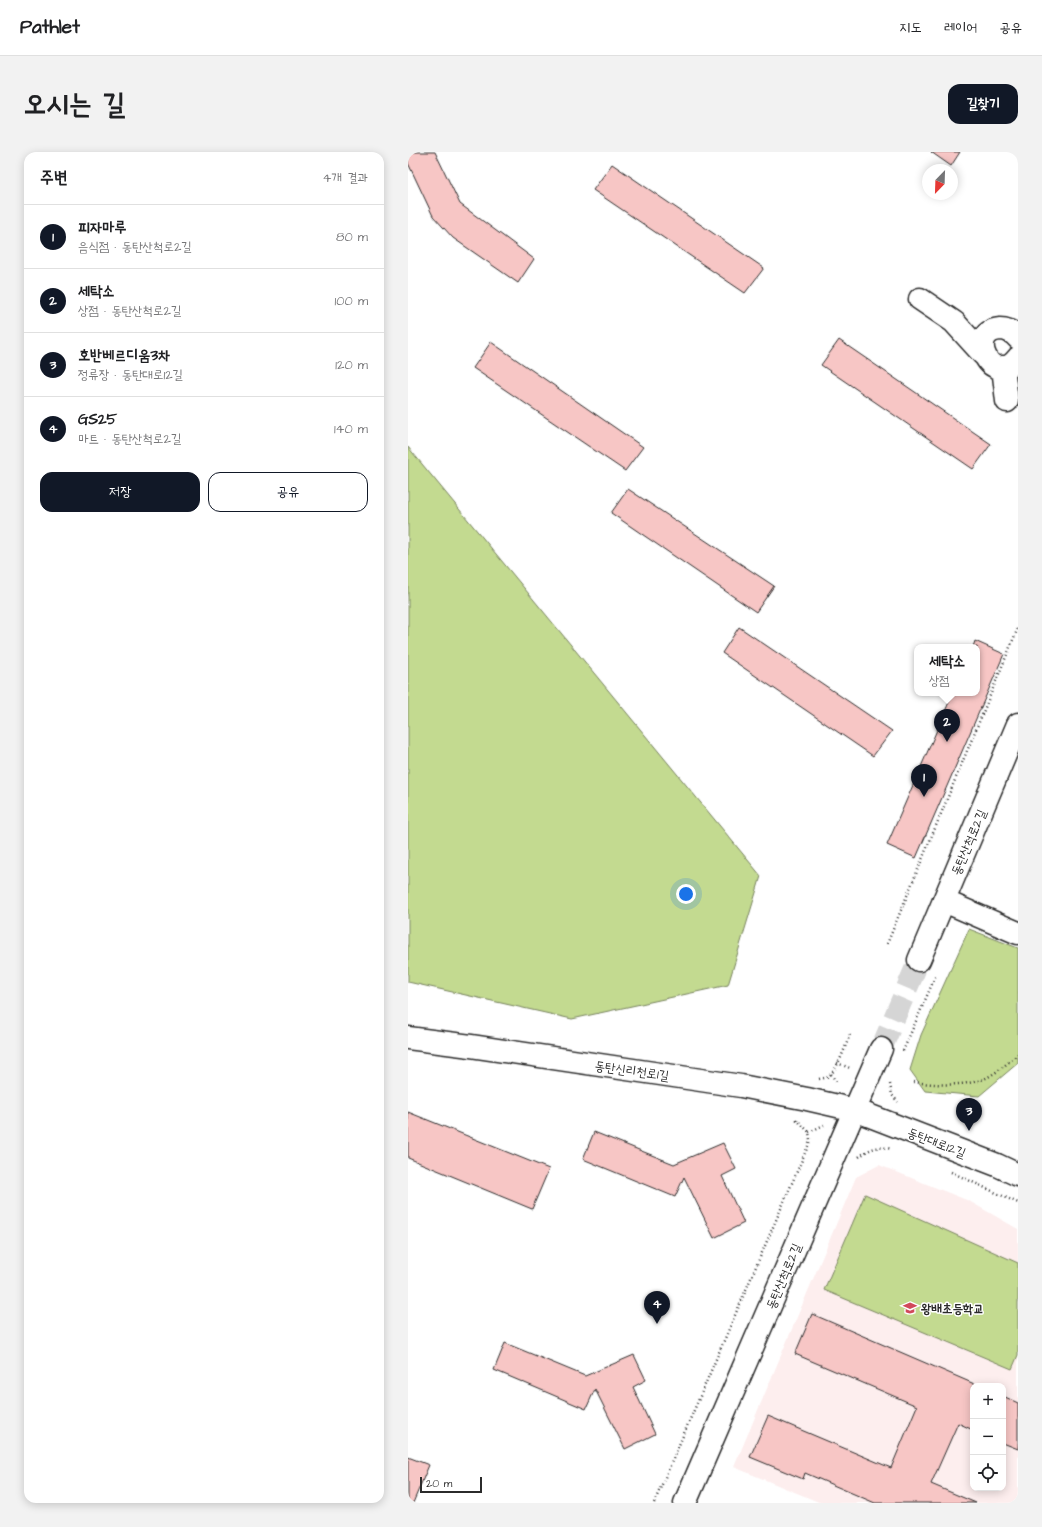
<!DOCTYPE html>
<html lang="ko">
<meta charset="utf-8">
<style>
:root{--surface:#fff;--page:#f2f2f2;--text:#202124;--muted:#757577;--line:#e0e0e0;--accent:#111827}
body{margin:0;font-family:"Architects Daughter","Poor Story",sans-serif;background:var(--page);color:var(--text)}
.controls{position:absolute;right:12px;bottom:12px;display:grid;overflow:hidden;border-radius:8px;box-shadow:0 2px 10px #0003}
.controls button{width:36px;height:36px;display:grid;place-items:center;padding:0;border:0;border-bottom:1px solid var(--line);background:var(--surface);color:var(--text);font:20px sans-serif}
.compass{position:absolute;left:514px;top:12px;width:36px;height:36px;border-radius:50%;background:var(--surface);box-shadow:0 2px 10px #0003;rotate:203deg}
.scale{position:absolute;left:12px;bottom:10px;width:62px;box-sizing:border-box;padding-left:4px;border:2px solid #2b2b2b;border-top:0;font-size:11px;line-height:14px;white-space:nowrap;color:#2b2b2b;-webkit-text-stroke:3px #fff;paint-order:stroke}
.you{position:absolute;left:278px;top:742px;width:14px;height:14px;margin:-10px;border:3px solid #fff;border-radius:50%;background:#1a73e8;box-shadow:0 0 0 6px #1a73e833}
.badge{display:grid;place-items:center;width:26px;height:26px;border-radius:50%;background:var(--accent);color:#fff;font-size:13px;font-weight:700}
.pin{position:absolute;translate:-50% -33px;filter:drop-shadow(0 1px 2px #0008)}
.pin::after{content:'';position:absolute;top:21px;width:14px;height:12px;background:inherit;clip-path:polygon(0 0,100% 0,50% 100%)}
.popup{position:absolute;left:506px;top:492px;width:66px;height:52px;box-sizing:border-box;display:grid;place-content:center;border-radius:8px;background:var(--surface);filter:drop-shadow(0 1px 3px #0005);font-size:13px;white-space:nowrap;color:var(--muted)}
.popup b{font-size:15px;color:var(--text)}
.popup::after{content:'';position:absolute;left:50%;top:100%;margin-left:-8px;border:8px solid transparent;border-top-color:var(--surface)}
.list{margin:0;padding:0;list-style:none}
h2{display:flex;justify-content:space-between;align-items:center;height:52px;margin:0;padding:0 16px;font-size:17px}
h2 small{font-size:13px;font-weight:400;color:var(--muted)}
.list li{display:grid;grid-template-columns:26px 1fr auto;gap:12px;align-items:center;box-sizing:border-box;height:64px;padding:0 16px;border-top:1px solid var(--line)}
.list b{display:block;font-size:15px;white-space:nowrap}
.list p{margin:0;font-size:13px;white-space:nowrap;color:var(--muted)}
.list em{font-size:13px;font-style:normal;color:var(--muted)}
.actions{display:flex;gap:8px;padding:12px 16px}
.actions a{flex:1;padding:9px 0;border:1px solid var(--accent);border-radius:12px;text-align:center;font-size:14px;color:var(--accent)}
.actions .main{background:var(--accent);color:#fff}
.icon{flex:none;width:22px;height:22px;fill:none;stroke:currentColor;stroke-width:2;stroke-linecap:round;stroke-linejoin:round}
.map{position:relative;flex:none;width:610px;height:1351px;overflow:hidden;border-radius:12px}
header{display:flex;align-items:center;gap:24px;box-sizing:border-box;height:56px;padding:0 20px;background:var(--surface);border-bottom:1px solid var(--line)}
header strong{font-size:19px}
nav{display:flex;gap:22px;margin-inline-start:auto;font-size:14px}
.intro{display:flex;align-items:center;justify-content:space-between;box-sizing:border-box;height:96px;padding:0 24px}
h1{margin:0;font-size:28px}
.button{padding:10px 18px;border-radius:12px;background:var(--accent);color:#fff;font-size:14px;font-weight:700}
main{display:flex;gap:24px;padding:0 24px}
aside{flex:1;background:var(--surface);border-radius:12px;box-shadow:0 2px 10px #0003}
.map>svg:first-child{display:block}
</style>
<header>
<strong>Pathlet</strong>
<nav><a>지도</a><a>레이어</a><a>공유</a></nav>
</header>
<div class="intro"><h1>오시는 길</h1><a class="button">길찾기</a></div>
<main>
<aside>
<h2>주변<small>4개 결과</small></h2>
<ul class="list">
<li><span class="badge">1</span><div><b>피자마루</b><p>음식점 · 동탄산척로2길</p></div><em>80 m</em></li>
<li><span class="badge">2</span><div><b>세탁소</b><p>상점 · 동탄산척로2길</p></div><em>100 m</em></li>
<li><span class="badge">3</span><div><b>호반베르디움3차</b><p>정류장 · 동탄대로12길</p></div><em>120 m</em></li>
<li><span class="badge">4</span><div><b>GS25</b><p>마트 · 동탄산척로2길</p></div><em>140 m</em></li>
</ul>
<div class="actions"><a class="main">저장</a><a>공유</a></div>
</aside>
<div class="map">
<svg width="610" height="1351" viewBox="0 0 610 1351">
<rect width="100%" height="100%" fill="#fff"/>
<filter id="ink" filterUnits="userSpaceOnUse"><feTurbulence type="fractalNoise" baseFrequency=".025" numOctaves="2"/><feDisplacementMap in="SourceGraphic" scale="8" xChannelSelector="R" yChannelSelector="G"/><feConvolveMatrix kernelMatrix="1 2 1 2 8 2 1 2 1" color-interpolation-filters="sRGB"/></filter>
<g filter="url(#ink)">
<path fill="#fdeeee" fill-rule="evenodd" d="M471,1013L561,1049L610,1077V1351H413L326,1315L448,1025ZM565,1234H595V1336H565Z"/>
<path fill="#c3da90" stroke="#77825e" d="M0,295L353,724L320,833L164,867L0,830Z
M561,777L610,796V911L571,944L517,939L502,918L513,883Z
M457,1042L610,1111V1203L604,1217L416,1138Z"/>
<path fill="#f7c6c5" stroke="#2b2b2b" d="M0,0H27L52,52L126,107L110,131L45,86L25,64L0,11Z
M523,0H552L543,14Z
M204,12L356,116L337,141L185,38Z
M431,188L583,292L565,317L413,213Z
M83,190L235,295L217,319L65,216Z
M220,337L366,434L348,460L203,361Z
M331,475L484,579L465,604L314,501Z
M567,489L596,502L508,706L479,693L545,541H569V495H565Z
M0,960L141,1017L124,1057L0,1006Z
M186,980L266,1012L315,991L328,1017L314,1024L336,1071L306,1086L276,1025L267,1045L175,1007Z
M404,1162L571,1234H565V1278L550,1271L523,1332L568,1351H467L397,1321L395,1327L342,1305L360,1264L483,1316L509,1254L387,1202Z
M97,1191L177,1224L226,1203L238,1228L225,1235L247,1282L217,1297L187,1237L178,1257L86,1218Z
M595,1244L610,1251V1297L595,1291Z
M0,1305L21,1313L5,1351H0Z"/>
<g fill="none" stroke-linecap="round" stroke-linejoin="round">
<path stroke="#d5d5d5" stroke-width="22" stroke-dasharray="22 11" stroke-linecap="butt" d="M473,897L511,808"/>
<g stroke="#2b2b2b" stroke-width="25">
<path id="minor" d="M512,147L546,170L575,202
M610,186C605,180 600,177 592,177C556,180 584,239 610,206
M595,215L599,249
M536,749L610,781"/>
</g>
<g stroke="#2b2b2b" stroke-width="25">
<path id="tertiary" d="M511,808L610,572
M0,886L63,894L333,934L399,947L447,958L589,1013L610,1023
M277,1351L473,897"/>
</g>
<path stroke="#2b2b2b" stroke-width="2.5" stroke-dasharray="1 3" stroke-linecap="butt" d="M479,792L610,476
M495,899L528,823
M429,911L442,916
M423,922L429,931
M411,927C416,926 420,926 423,922C432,912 438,892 443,880
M506,930C526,933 562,935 580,925C591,919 601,910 610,902
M482,932L484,943L490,950
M401,980L416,973
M451,1005C461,997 469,993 483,997
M543,1020L610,1051
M246,1351L400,994L402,988L401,980L389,968L390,967"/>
<use href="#minor" stroke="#fff" stroke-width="22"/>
<use href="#tertiary" stroke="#fff" stroke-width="22"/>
</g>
</g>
<defs>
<g id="school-bare" transform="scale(1.08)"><path d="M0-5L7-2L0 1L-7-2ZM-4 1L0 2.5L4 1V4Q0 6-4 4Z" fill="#d1495b" stroke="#fff" stroke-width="2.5" paint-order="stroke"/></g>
</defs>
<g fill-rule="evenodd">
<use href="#school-bare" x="502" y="1156"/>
</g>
<g text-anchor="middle" stroke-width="3" stroke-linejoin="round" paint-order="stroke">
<g font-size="13" fill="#2b2b2b" stroke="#fff">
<text transform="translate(560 690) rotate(-67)" y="5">동탄산척로2길</text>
<text transform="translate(224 918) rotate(8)" y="5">동탄신리천로1길</text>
<text transform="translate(529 990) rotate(21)" y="5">동탄대로12길</text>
<text transform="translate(375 1124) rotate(-67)" y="5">동탄산척로2길</text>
</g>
<g font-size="13" font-weight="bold" fill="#2b2b2b" stroke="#fff" text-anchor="start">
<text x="513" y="1161">왕배초등학교</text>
</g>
</g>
</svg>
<div class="controls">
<button>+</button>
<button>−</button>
<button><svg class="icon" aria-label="locate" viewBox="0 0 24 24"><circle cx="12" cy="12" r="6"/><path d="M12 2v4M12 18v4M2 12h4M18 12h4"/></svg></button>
</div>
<svg class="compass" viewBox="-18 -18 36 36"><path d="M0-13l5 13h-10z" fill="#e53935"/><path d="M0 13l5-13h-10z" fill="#757577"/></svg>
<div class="scale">20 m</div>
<div class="you"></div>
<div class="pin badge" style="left:516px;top:645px">1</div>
<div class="pin badge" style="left:539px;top:590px">2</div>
<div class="popup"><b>세탁소</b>상점</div>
<div class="pin badge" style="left:561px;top:979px">3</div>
<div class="pin badge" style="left:249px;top:1172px">4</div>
</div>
</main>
